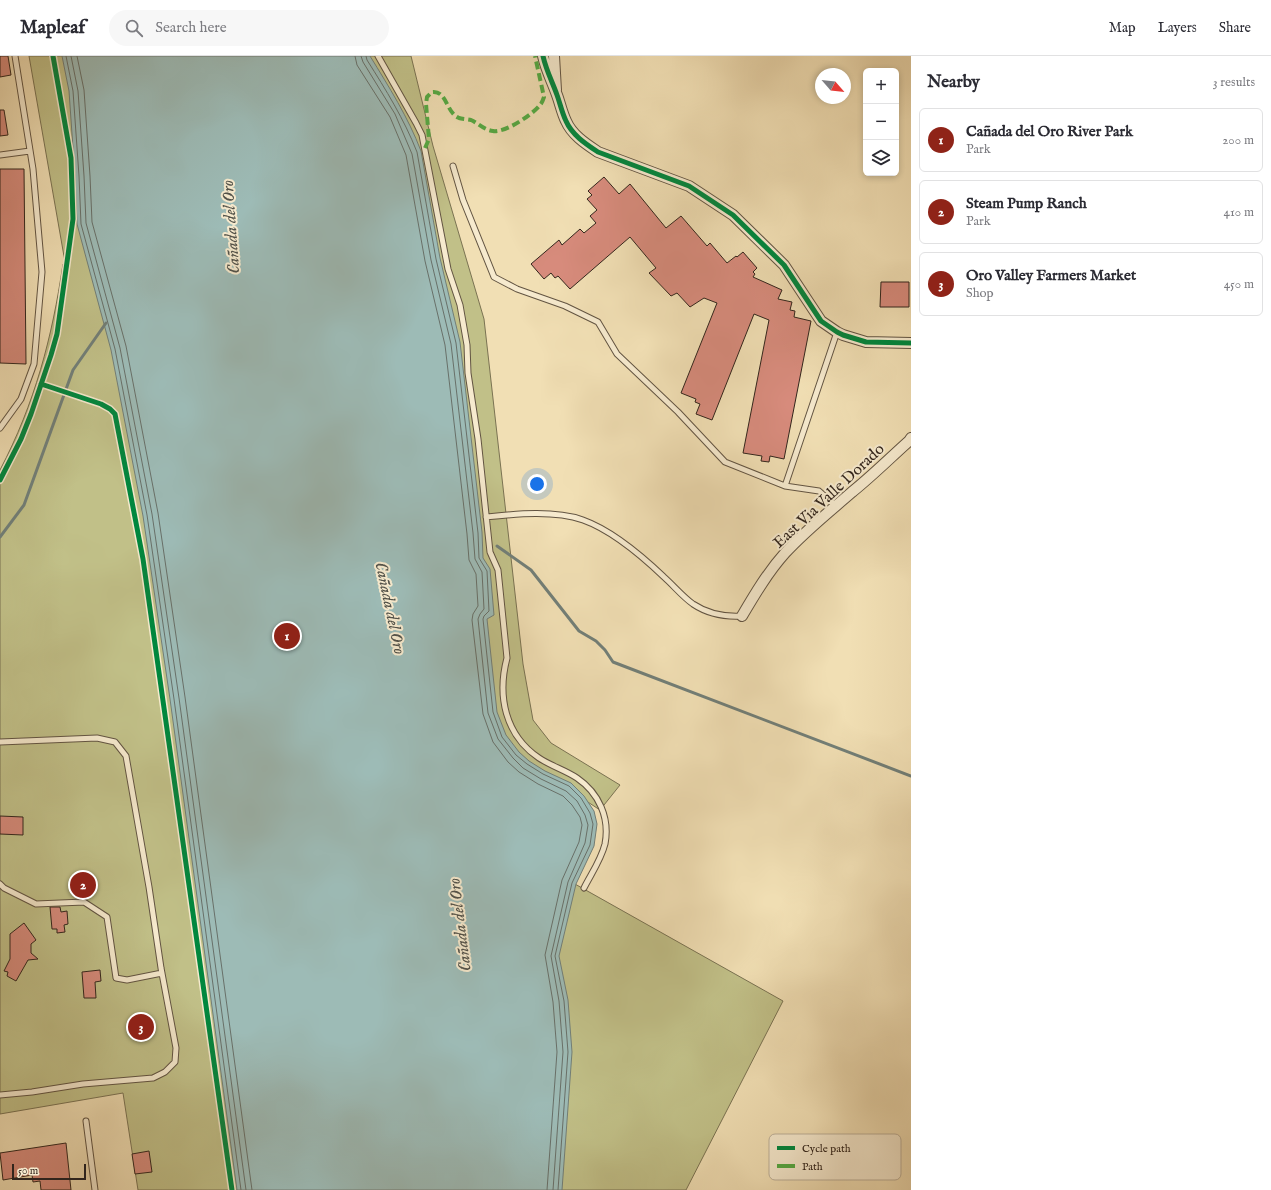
<!DOCTYPE html>
<meta charset="utf-8">
<style>
:root{--surface:#fff;--page:#f7f7f7;--text:#2b2b33;--muted:#7c7c81;--line:#e1e1e2;--accent:#8f2418}
body{margin:0;font-family:"IM FELL English",serif;background:var(--page);color:var(--text)}
.controls{position:absolute;right:12px;top:12px;display:grid;overflow:hidden;border-radius:6px;box-shadow:0 2px 6px #0003}
.controls button{width:36px;height:36px;display:grid;place-items:center;padding:0;border:0;border-bottom:1px solid var(--line);background:var(--surface);color:var(--text);font:20px sans-serif}
.compass{position:absolute;left:815px;top:12px;width:36px;height:36px;border-radius:50%;background:var(--surface);box-shadow:0 2px 6px #0003;rotate:118deg}
.scale{position:absolute;left:12px;bottom:10px;width:74px;box-sizing:border-box;padding-left:4px;border:2px solid #32251c;border-top:0;font-size:11px;line-height:14px;white-space:nowrap;color:#32251c;-webkit-text-stroke:3px #f6eace;paint-order:stroke}
.you{position:absolute;left:537px;top:428px;width:14px;height:14px;margin:-10px;border:3px solid #fff;border-radius:50%;background:#1a73e8;box-shadow:0 0 0 6px #1a73e833}
.badge{display:grid;place-items:center;width:26px;height:26px;border-radius:50%;background:var(--accent);color:#fff;font-size:13px;font-weight:700}
.pin{position:absolute;translate:-50% -50%;border:2px solid #fff;box-shadow:0 1px 4px #0006}
.list{margin:0;padding:0;list-style:none}
h2{display:flex;justify-content:space-between;align-items:center;height:52px;margin:0;padding:0 16px;font-size:17px}
h2 small{font-size:13px;font-weight:400;color:var(--muted)}
.list li{display:grid;grid-template-columns:26px 1fr auto;gap:12px;align-items:center;box-sizing:border-box;height:64px;margin:0 8px 8px;padding:0 8px;border:1px solid var(--line);border-radius:6px}
.list b{display:block;font-size:15px;white-space:nowrap}
.list p{margin:0;font-size:13px;white-space:nowrap;color:var(--muted)}
.list em{font-size:13px;font-style:normal;color:var(--muted)}
.icon{flex:none;width:22px;height:22px;fill:none;stroke:currentColor;stroke-width:2;stroke-linecap:round;stroke-linejoin:round}
.map{position:relative;flex:none;width:911px;height:1134px;overflow:hidden}
header{display:flex;align-items:center;gap:24px;box-sizing:border-box;height:56px;padding:0 20px;background:var(--surface);border-bottom:1px solid var(--line)}
header strong{font-size:19px}
nav{display:flex;gap:22px;margin-inline-start:auto;font-size:14px}
.search{width:280px;height:36px;background:var(--page);display:flex;align-items:center;gap:10px;box-sizing:border-box;padding:0 14px;border-radius:22px;color:var(--muted);font-size:15px}
main{display:flex}
aside{flex:1;background:var(--surface)}
.map>svg:first-child{display:block}
</style>
<header>
<strong>Mapleaf</strong>
<div class="search"><svg class="icon" aria-label="search" viewBox="0 0 24 24"><circle cx="10" cy="10" r="6"/><path d="M15 15l6 6"/></svg>Search here</div>
<nav><a>Map</a><a>Layers</a><a>Share</a></nav>
</header>
<main>
<div class="map">
<svg width="911" height="1134" viewBox="0 0 911 1134">
<rect width="100%" height="100%" fill="#f1dfb4"/>
<filter id="stains"><feTurbulence type="fractalNoise" baseFrequency=".005" numOctaves="4"/><feColorMatrix values="0 0 0 0 .2 0 0 0 0 .09 0 0 0 0 .02 0 0 0 .5 -.17"/></filter>
<radialGradient id="worn" r=".72"><stop offset=".6" stop-color="#630" stop-opacity="0"/><stop offset="1" stop-color="#630" stop-opacity=".3"/></radialGradient>
<path fill="#c1c088" stroke="#7a7252" d="M29,0H411L433,90L484,263L523,608L533,664L551,687L620,729L600,754L490,682L502,787L783,945L686,1134H138L123,1037L0,1058V414C35,347 52,282 63,208L65,206Z"/>
<path fill="#9dbbb6" stroke="#727f78" d="M62,0H370C389,31 408,61 421,95L440,202L460,286L482,476L483,502L490,513L494,559L487,563L497,656L506,679L519,696L529,705L545,715L571,727L584,740L594,755L597,768L594,790L576,828L559,900L568,944L572,996L562,1134H237L170,643L143,460L111,294L77,168L75,121L69,35Z"/>
<g fill="none" stroke-linecap="round" stroke-linejoin="round">
<path stroke="#687069" stroke-width="1" d="M66,0L73,35L79,120L81,168L115,293L147,459L174,643L241,1134
M71,0L78,35L84,120L86,167L120,292L152,458L179,642L246,1134
M77,0L84,34L90,120L92,166L126,290L158,457L185,641L252,1134
M355,0L357,9L390,61L406,99L425,205L445,289L467,478L469,504L476,518L478,550L473,558L472,564L483,658L493,686L508,706L519,716L538,728L563,740L572,749L580,761L582,769L579,786L562,824L545,899L553,946L557,996L547,1134
M361,0L363,6L395,58L412,98L431,204L451,288L473,477L475,503L482,516L484,553L480,558L478,563L488,657L498,683L513,702L523,712L541,723L566,735L577,745L585,759L588,769L585,787L568,826L551,900L559,945L563,996L553,1134
M366,0L367,4C386,34 404,63 417,96L436,203L456,287L478,477L479,502L487,515L489,555L484,560L483,563L493,656L502,681L516,699L527,708L543,718L569,730L581,742L590,757L593,768L590,789L572,827L555,900L564,945L568,996L558,1134"/>
<path stroke="#727f78" stroke-width="3" d="M0,481L24,449L73,314L106,267
M497,490L531,514L579,575L596,585L605,594L613,606L911,720"/>
</g>
<path fill="#d78b7c" stroke="#32251c" d="M0,0H8L11,19L0,21Z
M0,54H4L8,79L0,80Z
M0,113H24L26,308L0,307Z
M604,121L619,138L630,128L666,172L681,160L707,190L710,187L727,207L736,200L737,201L743,196L757,212L753,216L755,218L753,221L782,234L778,243L792,246L790,254L795,255L794,261L811,265L784,403L770,400L769,406L761,405L762,400L743,397L769,264L754,258L712,364L696,358L700,348L695,346L696,343L681,337L717,247L704,242L690,251L677,237L671,240L649,217L656,212L630,181L570,233L558,220L555,222L551,217L544,223L531,208L559,184L562,189L580,173L584,177L596,167L590,160L597,154L587,143L592,139L588,135Z
M881,226H909V251H880Z
M0,760L23,761V779L0,778Z
M50,851H60L61,856L67,855L68,868L64,869L65,876L57,877V873H52Z
M24,867L36,884L31,888V897L38,903L28,904L16,925L7,920L8,916L4,915L10,903V878Z
M100,914L101,925L95,926L96,942H84L82,916Z
M66,1087L71,1134H41L40,1125L33,1126L32,1119L3,1124L0,1097Z
M149,1095L152,1116L135,1118L132,1098Z"/>
<g fill="none" stroke-linecap="round" stroke-linejoin="round">
<g stroke="#625442" stroke-width="7">
<path id="service" d="M378,0L416,67L422,79L448,213L460,249L467,289L468,317L478,383L490,496L498,514L507,602C497,640 505,679 539,702C551,710 565,714 577,722C599,737 610,762 605,788C601,804 591,818 584,832
M0,99L30,95
M453,110L463,144L494,221L517,233L565,250L598,266L617,298L678,356L725,406L785,430L819,435L836,450
M0,372L21,343L34,308L42,216L33,113L15,0
M785,430L837,276
M486,461C516,458 554,454 583,464C611,474 642,500 664,521C674,530 683,541 693,548C708,558 725,561 742,560
M0,686L97,682L115,686L126,700L149,831L161,912L176,992L175,1006L165,1016L153,1022L83,1028L32,1036L0,1039
M0,828L4,832L36,848L84,846L107,861L116,922L127,924L162,917
M86,1065L95,1134"/>
</g>
<g stroke="#625442" stroke-width="12">
<path id="minor" d="M543,0C546,14 552,25 557,39C560,47 562,57 566,65C572,79 586,88 598,96L689,130L733,159L784,209L821,265L837,276L843,279L866,286L911,287
M554,0L556,34
M742,560C755,538 768,516 785,497C805,475 829,456 852,436C872,420 890,402 909,385L911,382"/>
</g>
<use href="#service" stroke="#f6eace" stroke-width="5"/>
<use href="#minor" stroke="#f6eace" stroke-width="10"/>
<path stroke="#54aa43" stroke-width="4" stroke-dasharray="8 4" stroke-linecap="butt" d="M425,92L429,83L426,48L427,41L432,36C447,34 446,57 459,62C462,63 467,63 471,64C478,67 484,74 493,75C505,77 532,59 540,49C542,47 543,44 544,41L535,0"/>
<g stroke="#f6eace" stroke-width="8">
<path id="cycleway" d="M543,0C546,14 552,25 557,39C560,47 562,57 566,65C572,79 586,88 598,96L689,130L733,159L784,209L821,265L837,276L843,279L866,286L911,287
M41,328L101,348L110,353L115,358L143,503L232,1134
M0,424L21,383L31,358L51,299L57,278L73,163L71,102L53,0"/>
</g>
<use href="#cycleway" stroke="#00873e" stroke-width="5"/>
</g>
<g text-anchor="middle" stroke-width="4" stroke-linejoin="round" paint-order="stroke">
<g font-size="16" fill="#32251c" stroke="#f6eace">
<text transform="translate(828 439) rotate(-43)" y="6">East Via Valle Dorado</text>
</g>
<g font-size="17" font-style="italic" fill="#52524a" stroke="#f6eace">
<text transform="translate(230 171) rotate(-94)" y="6">Cañada del Oro</text>
<text transform="translate(391 552) rotate(78)" y="6">Cañada del Oro</text>
<text transform="translate(459 869) rotate(-97)" y="6">Cañada del Oro</text>
</g>
</g>
<rect x="769" y="1078" width="132" height="46" rx="6" fill="#f6eace" stroke="#bbaf99" stroke-width="1"/>
<rect x="777" y="1090" width="18" height="4" fill="#00873e"/>
<rect x="777" y="1108" width="18" height="4" fill="#54aa43"/>
<g font-size="11" fill="#32251c">
<text x="802" y="1096">Cycle path</text>
<text x="802" y="1114">Path</text>
</g>
<rect width="100%" height="100%" filter="url(#stains)"/>
<rect width="100%" height="100%" fill="url(#worn)"/>
</svg>
<div class="controls">
<button>+</button>
<button>−</button>
<button><svg class="icon" aria-label="layers" viewBox="0 0 24 24"><path d="M12 4l9 5-9 5-9-5zM3 14l9 5 9-5"/></svg></button>
</div>
<svg class="compass" viewBox="-18 -18 36 36"><path d="M0-13l5 13h-10z" fill="#e53935"/><path d="M0 13l5-13h-10z" fill="#7c7c81"/></svg>
<div class="scale">50 m</div>
<div class="you"></div>
<div class="pin badge" style="left:287px;top:580px">1</div>
<div class="pin badge" style="left:83px;top:829px">2</div>
<div class="pin badge" style="left:141px;top:971px">3</div>
</div>
<aside>
<h2>Nearby<small>3 results</small></h2>
<ul class="list">
<li><span class="badge">1</span><div><b>Cañada del Oro River Park</b><p>Park</p></div><em>200 m</em></li>
<li><span class="badge">2</span><div><b>Steam Pump Ranch</b><p>Park</p></div><em>410 m</em></li>
<li><span class="badge">3</span><div><b>Oro Valley Farmers Market</b><p>Shop</p></div><em>450 m</em></li>
</ul>
</aside>
</main>
